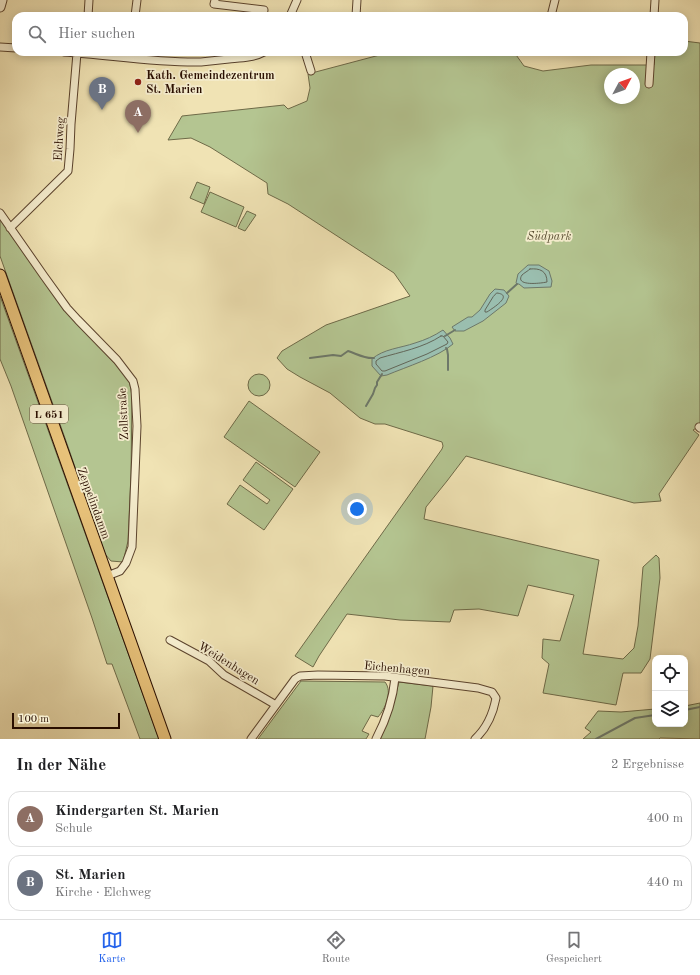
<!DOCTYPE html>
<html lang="de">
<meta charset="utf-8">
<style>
:root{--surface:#fff;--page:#f6f6f6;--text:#202124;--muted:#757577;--line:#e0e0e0;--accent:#2563eb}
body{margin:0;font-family:"Old Standard TT",serif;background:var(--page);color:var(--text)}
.controls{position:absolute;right:12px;bottom:12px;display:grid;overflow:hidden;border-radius:8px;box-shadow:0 2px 10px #0003}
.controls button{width:36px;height:36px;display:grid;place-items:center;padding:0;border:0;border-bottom:1px solid var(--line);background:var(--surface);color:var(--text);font:20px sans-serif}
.compass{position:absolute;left:604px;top:68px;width:36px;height:36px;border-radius:50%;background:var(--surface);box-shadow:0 2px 10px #0003;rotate:49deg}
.scale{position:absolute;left:12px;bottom:10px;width:108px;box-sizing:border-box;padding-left:4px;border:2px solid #290e00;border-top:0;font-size:11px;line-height:14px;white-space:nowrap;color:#290e00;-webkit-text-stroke:3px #f5edce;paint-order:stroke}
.you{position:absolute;left:357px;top:509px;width:14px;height:14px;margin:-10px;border:3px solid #fff;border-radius:50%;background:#1a73e8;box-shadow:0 0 0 6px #1a73e833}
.badge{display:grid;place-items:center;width:26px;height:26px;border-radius:50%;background:var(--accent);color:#fff;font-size:13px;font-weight:700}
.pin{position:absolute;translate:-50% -33px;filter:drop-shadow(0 1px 2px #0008)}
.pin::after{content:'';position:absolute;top:21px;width:14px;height:12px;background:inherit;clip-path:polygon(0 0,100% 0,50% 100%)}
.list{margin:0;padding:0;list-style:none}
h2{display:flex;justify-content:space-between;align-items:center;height:52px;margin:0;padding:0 16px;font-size:17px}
h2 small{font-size:13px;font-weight:400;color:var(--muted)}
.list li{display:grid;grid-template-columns:26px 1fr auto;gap:12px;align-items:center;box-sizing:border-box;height:56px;margin:0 8px 8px;padding:0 8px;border:1px solid var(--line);border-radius:12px}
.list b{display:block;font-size:15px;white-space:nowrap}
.list p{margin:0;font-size:13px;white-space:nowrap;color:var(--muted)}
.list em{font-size:13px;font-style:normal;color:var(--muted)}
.icon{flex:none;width:22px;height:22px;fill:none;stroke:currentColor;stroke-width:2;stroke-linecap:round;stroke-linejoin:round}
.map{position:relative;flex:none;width:700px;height:739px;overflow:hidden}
.search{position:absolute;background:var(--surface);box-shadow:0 2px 10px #0003;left:12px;right:12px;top:12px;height:44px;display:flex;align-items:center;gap:10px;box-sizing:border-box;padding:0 14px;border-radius:12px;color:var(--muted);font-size:15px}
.sheet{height:180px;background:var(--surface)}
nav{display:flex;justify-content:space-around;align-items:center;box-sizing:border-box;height:56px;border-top:1px solid var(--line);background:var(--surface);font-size:11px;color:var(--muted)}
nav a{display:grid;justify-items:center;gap:2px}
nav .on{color:var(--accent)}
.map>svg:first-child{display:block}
</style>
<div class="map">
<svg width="700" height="739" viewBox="0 0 700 739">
<rect width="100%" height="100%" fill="#f0e3b4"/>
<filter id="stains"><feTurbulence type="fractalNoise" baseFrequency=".005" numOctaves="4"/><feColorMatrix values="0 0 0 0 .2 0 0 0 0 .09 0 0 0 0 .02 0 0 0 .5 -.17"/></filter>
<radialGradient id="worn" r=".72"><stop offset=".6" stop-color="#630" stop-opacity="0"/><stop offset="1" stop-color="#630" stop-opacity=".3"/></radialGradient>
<path fill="#b4c591" stroke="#6e6a48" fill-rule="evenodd" d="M684,41L700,43V426L693,430L699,435L659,494L661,501L634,503L466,456L447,481L426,507L424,519L599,560L583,654L623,659L634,648L638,626L643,567L656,555L659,558L660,578L650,659L641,673H623L616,705L543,693L549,664L542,658L543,639L560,641L574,595L528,585L518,616L479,609L454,610L450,622L400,620L347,614L319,656L313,667L295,656L442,449L443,446L442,442L385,424H375L360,418L330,393L300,377L287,369L277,358L282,351L326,325L410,296L394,273L288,204L268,194L267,183L210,147L191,138L168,140L182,116L284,105L288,109L307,101L310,88L308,74L391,52H514L524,66L543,71L591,65H654L655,52H684ZM610,74H634V98H610Z
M197,182L210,187L204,204L190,198Z
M210,192L244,207L236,227L201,212Z
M247,211L256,215L245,231L238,228C240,222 244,217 247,211Z
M0,219L69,314L129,379L132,396L131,474L128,541L123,562L111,561L105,554L66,441L0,256Z
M0,296L156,731L159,739H140L112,664H107L92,618L11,386L0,359Z
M248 385a11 11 0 1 1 22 0a11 11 0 1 1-22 0Z
M249,401L320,452L295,487L224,437Z
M256,462L293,489L264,530L227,504L240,485L267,504L270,500L243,480Z
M301,681L385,682C393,692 385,709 378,717L371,715L362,731L369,734L366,739H258Z
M399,682L433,686L431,707L425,739H381L380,738L390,715Z
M700,703V739L660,738L659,739H583L591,732L585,728L598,711L621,712L655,709V724H685V706Z"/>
<path fill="#9abeaf" stroke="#6d7869" d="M528,265H539L549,271L552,281L551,287L524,288L519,284H517L516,283L518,274Z
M495,289L504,290L509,296L506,303L483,321L464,331H455L452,327L468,317H472L480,310L490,294Z
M443,330L450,338L453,344C438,357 406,367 387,375L381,376L372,366V359C383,349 401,348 415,343C425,340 434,336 443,330Z"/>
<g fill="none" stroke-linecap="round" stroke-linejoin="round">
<path stroke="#626658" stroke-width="1" d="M530,269C540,268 547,271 547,282C543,283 514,287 522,275C524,273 528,271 530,269Z
M497,293C514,295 493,308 487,312H485V310L493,297Z
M441,336H443L448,342L447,344L427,354L385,371H382L376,364V361L380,358C400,352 423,348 441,336Z"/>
<path stroke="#6d7869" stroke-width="2" d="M507,293L517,284
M445,336L455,330
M446,348L447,349L448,355V370
M310,358L333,355L341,356L348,351C357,354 365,359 374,358
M366,406L373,394L375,388L377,385V382L382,374
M685,710L700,707
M596,739L635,718L655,715"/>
<g stroke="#5b432d" stroke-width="9">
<path id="minor" d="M215,0L214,4L264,10L263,16
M88,16L89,0
M135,16L137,0
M290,16L297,0
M356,16L357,0
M551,16L555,0
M654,16L655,0
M0,47L16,48
M64,52C110,55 156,63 201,62C210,61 219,60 229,59C240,58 253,58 264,52
M305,52L311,71
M649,84L651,52
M0,213L44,276L67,308L78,320L117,360L133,381L135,389L137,426L132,547L126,563L120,571L107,576
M10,228L68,171L70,149L71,124L77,53
M699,427L700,428
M170,640L209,661L224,675L276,705
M251,739L295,679L300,676L318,675L385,676L478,688L492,692L496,698C493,714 487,728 475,739
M376,739C386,720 393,699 395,678"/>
</g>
<g stroke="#5b432d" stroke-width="11">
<path id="tertiary" d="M0,7L2,0"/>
</g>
<g stroke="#290e00" stroke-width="13">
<path id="primary" d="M0,275L165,739"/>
</g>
<use href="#minor" stroke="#f5edce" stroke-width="7"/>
<use href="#tertiary" stroke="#f5edce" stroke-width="9"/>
<use href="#primary" stroke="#e8c27a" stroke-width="11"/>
</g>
<circle fill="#8f2418" stroke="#f5edce" stroke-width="1.5" cx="138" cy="82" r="4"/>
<g text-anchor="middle" stroke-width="3.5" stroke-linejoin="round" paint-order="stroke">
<rect fill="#f5edce" stroke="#66513e" stroke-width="1" x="30" y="405" width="38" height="18" rx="3"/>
<g font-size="11" font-weight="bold" fill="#290e00">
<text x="49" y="418">L 651</text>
</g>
<g font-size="12" font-weight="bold" fill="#290e00" stroke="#f5edce" text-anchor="start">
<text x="146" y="79">Kath. Gemeindezentrum<tspan x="146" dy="14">St. Marien</tspan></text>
</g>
<g font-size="12" fill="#290e00" stroke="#f5edce">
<text transform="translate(59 139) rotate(-86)" y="4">Elchweg</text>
<text transform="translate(123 414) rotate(-93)" y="4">Zollstraße</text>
<text transform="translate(94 503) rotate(70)" y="4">Zeppelindamm</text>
<text transform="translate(229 663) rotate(32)" y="4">Weidenhagen</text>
<text transform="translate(397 668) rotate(5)" y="4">Eichenhagen</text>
</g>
<g font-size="12" font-style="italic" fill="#5a4e33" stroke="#f5edce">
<text x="549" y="240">Südpark</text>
</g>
</g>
<rect width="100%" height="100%" filter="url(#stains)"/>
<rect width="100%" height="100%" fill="url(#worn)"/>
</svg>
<div class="controls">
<button><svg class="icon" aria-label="locate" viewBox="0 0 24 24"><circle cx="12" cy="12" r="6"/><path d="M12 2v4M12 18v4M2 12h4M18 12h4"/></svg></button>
<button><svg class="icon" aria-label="layers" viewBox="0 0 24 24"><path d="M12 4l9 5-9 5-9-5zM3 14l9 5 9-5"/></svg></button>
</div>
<svg class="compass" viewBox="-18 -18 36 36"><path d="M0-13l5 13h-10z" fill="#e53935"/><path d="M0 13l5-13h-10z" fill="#757577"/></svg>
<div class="scale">100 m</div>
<div class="you"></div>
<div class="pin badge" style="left:138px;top:133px;background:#8d6e63">A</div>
<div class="pin badge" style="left:102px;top:110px;background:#6b7280">B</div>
<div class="search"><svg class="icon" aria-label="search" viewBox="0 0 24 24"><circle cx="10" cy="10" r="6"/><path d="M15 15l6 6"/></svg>Hier suchen</div>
</div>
<section class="sheet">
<h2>In der Nähe<small>2 Ergebnisse</small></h2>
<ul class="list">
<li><span class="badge" style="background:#8d6e63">A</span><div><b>Kindergarten St. Marien</b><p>Schule</p></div><em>400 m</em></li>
<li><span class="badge" style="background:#6b7280">B</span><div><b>St. Marien</b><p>Kirche · Elchweg</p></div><em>440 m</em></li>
</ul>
</section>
<nav>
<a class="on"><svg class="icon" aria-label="map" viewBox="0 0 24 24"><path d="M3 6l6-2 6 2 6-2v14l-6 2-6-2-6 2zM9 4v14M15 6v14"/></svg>Karte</a>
<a><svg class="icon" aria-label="directions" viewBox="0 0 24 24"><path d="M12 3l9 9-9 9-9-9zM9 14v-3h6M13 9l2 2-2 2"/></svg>Route</a>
<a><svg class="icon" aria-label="saved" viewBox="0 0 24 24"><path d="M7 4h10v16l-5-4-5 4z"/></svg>Gespeichert</a>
</nav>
